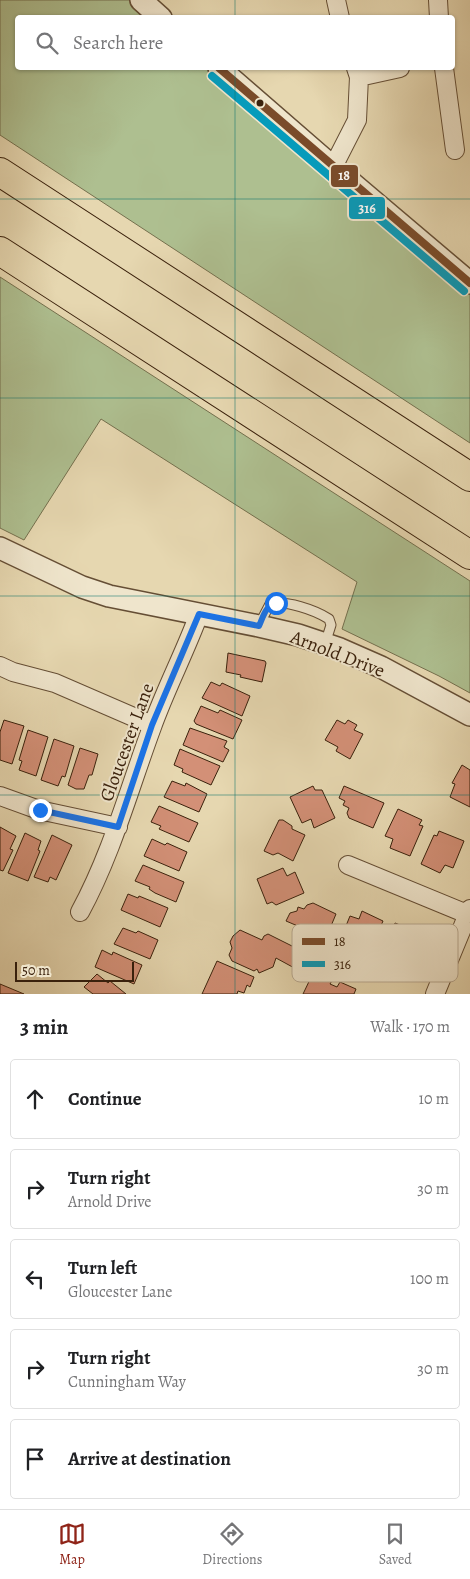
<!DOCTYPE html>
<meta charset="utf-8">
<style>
:root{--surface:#fff;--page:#f2f2f2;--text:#202124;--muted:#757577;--line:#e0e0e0;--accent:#8f2418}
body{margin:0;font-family:Alegreya,serif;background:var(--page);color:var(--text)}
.scale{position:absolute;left:15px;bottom:12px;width:119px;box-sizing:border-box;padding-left:5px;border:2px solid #3a210c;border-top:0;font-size:14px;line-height:18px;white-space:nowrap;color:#3a210c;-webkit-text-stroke:4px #efe5cc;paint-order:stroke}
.stop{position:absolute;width:15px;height:15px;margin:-11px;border:4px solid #1a73e8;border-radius:50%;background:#fff}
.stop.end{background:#1a73e8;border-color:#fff;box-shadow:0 1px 5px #0008}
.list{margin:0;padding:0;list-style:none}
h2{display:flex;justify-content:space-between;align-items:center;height:65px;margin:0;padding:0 20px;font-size:21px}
h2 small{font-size:16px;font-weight:400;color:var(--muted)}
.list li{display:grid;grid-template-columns:32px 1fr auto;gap:15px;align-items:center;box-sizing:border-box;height:80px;margin:0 10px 10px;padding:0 10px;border:1px solid var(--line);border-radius:5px}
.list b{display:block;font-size:19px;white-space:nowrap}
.list p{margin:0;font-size:16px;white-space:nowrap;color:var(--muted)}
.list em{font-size:16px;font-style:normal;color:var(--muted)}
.icon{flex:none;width:28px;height:28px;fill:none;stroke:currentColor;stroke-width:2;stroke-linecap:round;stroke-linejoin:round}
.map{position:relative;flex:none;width:470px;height:994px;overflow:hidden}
.search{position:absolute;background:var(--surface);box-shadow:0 1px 4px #0004;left:15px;right:15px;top:15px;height:55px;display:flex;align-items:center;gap:12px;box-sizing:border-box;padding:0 18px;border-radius:5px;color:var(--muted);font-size:19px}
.sheet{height:515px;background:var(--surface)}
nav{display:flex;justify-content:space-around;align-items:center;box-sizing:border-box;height:70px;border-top:1px solid var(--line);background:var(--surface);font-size:14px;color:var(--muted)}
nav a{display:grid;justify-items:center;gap:2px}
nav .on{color:var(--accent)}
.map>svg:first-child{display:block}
</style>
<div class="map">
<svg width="470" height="994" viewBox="0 0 470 994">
<rect width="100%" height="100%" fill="#e6d7b0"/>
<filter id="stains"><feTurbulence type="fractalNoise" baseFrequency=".004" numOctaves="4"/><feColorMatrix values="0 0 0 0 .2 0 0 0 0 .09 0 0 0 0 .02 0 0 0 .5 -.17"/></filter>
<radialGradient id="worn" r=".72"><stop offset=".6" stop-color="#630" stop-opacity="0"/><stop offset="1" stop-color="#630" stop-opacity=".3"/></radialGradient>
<path fill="#aebf90" stroke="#74704e" d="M0,0H141L161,17L18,18V68H219L470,283V443L0,135Z
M0,277L470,581V693L439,676L342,629L357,582L101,419L24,540L0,528Z"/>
<path fill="#d39077" stroke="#3a210c" d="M228,653L265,661L266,663L262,682L240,677L241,675L226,672Z
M211,682L220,686L222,683L250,696L242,716L202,698Z
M201,706L218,713L220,710L242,720L233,739L196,724L194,721Z
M4,720L24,726L12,764L0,760V732Z
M337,720L345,724L348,720L357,725L354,730L363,734L350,759L336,751L338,747L325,740Z
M190,728L227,741L224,747L229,750L223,762L183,745Z
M28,730L48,737L36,776L19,770L22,761L19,760Z
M54,739L74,746L65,777L62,776L58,786L41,780Z
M80,748L98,754L92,775H89L84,789H76L68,785Z
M180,749L220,766L211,785L182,772L183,769L174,765Z
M462,765L470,770V807L450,797L455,784L452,783Z
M172,781L185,786L186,783L207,794L199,812L164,797Z
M313,786L315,790H322L335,818L314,828L311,819L302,823L290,797Z
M344,786L384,803L373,828L349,818L347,813L349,808L343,805L345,801L339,798Z
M159,806L198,823L189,842L159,829L161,826L151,822Z
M398,809L422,820L419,825L423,826L410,856L390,848L393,839L385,836Z
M279,820H283L292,826V829L305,835L293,861L278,853L273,855L264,851Z
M0,827L16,836L10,849L13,850L3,871L0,870Z
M439,831L464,841L453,868L445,865L440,873L421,864L434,835L437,836Z
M25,833L41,841L38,850L40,851L28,881L8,873Z
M52,835L72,845L56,880L50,877L48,882L34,877Z
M152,839L165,845L167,843L187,852L179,871L144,856Z
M143,865L184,882L176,902L155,893L149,889L150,887L135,881Z
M283,868L287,876L295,872L304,893L276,905L272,902L267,904L257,879Z
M128,894L138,898L139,896L168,908L160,927L121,910Z
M313,903L336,914L326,938L286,921L290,913L297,911L298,907L304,909L307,905Z
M362,911L383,921L371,949L366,948L363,953L339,943L350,916L359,919Z
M395,923L415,931L413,940L420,943L409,970L384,958L386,953L382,951Z
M123,928L136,933L138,931L158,940L150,959L114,944Z
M240,930L262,940L264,936L268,934L306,953L298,970L276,958L273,967L259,973L257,969L254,971L232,961L229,955L232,948L230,942L233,936Z
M102,950L112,955L113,952L142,965L134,984L95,967Z
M217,961L254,977L250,987L247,985L244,993L238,991L237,994H202Z
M315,969L334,977L330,984L337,987L340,982L356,989L354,994H303Z
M97,974L108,983L110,981L126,994H93L84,987Z
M0,984L24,994H0Z"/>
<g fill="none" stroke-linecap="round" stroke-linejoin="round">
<g stroke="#654e35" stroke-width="11">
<path id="service" d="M259,625L270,604C286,600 315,610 329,619L331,625L325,644"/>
</g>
<g stroke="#654e35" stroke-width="20">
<path id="minor" d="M336,0L340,18
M438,0L439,18
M444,68L455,150
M359,77L400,68
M333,167L357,120L359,77L356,68
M0,666L13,672L55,683L152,725
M0,796L39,810L118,827
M348,865L467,914
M80,912C112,853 129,789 152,727C166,688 185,652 199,614
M435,994L470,909"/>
</g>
<g stroke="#654e35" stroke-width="24">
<path id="tertiary" d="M141,0L161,18
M219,68L333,167L470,283
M0,548L82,587L109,596L259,626L298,635L340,649L381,667L470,715"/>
</g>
<g stroke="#3a210c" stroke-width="30">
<path id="motorway" d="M0,172L470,477
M0,251L470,555"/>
</g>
<use href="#service" stroke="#efe5cc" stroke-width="9"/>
<use href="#minor" stroke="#efe5cc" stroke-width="18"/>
<use href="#tertiary" stroke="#efe5cc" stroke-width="21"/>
<use href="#motorway" stroke="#e6d7b0" stroke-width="28"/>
<g stroke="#efe5cc" stroke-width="11">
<path id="bus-1" d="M219,68L470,283"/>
</g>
<g stroke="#efe5cc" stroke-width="11">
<path id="bus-2" d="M212,76L464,291"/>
</g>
<use href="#bus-1" stroke="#7a4b2a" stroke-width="8"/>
<use href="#bus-2" stroke="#069bbb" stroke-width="8"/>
</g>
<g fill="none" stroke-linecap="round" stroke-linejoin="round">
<path stroke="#1a73e8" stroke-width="6" d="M40,810L118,827L152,725L199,614L259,626C263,617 266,605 276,603"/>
</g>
<path fill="none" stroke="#0f766e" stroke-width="1" stroke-opacity="0.55" d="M235,0V18M235,68V994M0,199H470M0,398H470M0,596H470M0,795H470"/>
<circle fill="#3a210c" stroke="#efe5cc" stroke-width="2" cx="260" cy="103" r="4.5"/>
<g text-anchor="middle" stroke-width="4" stroke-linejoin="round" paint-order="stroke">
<g font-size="19" fill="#3a210c" stroke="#efe5cc">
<text transform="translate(338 653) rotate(21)" y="7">Arnold Drive</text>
<text transform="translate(126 742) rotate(-70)" y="7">Gloucester Lane</text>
</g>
</g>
<rect x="292" y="924" width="166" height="58" rx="8" fill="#efe5cc" stroke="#b9aa92" stroke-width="1"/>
<rect x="302" y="938" width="23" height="7" fill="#7a4b2a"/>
<rect x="302" y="961" width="23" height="6" fill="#069bbb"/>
<g font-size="14" fill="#3a210c">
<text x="334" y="946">18</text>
<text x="334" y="969">316</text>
</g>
<g stroke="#efe5cc" stroke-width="2">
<rect x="330" y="164" width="29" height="24" rx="5" fill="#7a4b2a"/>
<rect x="348" y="196" width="38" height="24" rx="5" fill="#069bbb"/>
</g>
<g font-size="14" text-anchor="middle" font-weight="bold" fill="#fff">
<text x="344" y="180">18</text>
<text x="367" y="213">316</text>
</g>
<rect width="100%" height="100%" filter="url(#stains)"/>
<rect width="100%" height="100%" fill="url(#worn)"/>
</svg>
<div class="scale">50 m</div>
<div class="stop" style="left:276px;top:603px"></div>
<div class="stop end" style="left:40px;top:810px"></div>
<div class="search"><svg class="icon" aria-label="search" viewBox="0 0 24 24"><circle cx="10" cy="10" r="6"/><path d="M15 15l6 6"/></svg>Search here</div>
</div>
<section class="sheet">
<h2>3 min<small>Walk · 170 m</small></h2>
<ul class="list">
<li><svg class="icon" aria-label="ahead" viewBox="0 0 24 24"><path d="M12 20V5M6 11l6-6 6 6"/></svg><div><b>Continue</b></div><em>10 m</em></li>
<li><svg class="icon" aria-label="right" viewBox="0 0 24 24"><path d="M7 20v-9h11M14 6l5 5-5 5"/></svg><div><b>Turn right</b><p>Arnold Drive</p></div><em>30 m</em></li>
<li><svg class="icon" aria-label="left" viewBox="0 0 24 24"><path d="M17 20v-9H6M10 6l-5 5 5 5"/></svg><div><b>Turn left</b><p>Gloucester Lane</p></div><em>100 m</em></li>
<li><svg class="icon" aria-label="right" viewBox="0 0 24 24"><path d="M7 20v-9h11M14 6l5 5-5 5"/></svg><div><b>Turn right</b><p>Cunningham Way</p></div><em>30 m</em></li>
<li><svg class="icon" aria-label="arrive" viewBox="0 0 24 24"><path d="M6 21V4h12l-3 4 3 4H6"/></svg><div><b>Arrive at destination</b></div></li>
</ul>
</section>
<nav>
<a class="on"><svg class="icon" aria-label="map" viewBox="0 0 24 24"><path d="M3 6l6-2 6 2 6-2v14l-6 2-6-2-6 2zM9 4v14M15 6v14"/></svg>Map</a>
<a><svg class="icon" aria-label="directions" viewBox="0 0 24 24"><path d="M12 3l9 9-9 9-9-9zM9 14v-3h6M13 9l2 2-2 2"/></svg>Directions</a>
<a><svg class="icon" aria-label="saved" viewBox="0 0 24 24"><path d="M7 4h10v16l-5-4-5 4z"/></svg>Saved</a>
</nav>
